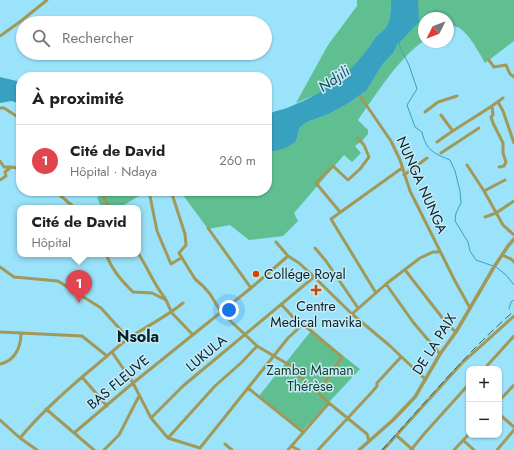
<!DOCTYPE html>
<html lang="fr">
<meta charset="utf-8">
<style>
:root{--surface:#fff;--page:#f2f2f2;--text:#222;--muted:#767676;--line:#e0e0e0;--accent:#cc4800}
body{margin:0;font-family:Jost,sans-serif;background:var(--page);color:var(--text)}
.controls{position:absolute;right:12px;bottom:12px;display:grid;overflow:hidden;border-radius:8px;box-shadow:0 1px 3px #0004}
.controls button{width:36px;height:36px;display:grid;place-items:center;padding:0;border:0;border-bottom:1px solid var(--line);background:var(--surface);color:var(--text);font:20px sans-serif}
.compass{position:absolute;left:418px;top:12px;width:36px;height:36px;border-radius:50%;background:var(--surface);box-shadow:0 1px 3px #0004;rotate:228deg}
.you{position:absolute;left:229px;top:310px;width:14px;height:14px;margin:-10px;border:3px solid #fff;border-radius:50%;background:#1a73e8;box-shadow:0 0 0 6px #1a73e833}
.badge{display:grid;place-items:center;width:26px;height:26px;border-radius:50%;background:var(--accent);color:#fff;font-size:13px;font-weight:700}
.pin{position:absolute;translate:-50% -33px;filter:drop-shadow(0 1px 2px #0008)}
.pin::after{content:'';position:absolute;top:21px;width:14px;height:12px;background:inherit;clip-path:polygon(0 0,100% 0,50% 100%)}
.popup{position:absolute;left:17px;top:205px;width:124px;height:52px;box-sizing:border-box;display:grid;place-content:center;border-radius:8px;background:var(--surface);filter:drop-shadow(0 1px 3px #0005);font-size:13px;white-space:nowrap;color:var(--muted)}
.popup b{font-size:15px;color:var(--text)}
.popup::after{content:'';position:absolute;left:50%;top:100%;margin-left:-8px;border:8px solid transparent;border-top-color:var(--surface)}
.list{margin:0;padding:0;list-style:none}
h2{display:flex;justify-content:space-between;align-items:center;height:52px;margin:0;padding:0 16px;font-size:17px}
h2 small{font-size:13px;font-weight:400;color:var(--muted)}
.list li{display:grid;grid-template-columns:26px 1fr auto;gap:12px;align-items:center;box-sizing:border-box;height:72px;padding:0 16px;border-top:1px solid var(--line)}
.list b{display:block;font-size:15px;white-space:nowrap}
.list p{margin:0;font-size:13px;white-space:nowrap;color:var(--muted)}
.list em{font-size:13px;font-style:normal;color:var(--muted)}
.icon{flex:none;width:22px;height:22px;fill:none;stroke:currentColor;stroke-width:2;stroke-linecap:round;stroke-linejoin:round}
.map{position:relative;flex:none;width:514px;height:450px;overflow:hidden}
.search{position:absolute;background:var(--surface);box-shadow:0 1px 3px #0004;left:16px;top:16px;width:256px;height:44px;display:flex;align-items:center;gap:10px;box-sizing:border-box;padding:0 14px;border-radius:22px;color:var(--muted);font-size:15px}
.panel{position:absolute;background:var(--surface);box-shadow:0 1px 3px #0004;left:16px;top:72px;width:256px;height:124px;border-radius:16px}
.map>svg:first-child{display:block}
</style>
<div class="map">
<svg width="514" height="450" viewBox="0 0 514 450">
<rect width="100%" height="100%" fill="#9ae3fb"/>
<path fill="#5fbf91" d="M357,0H391C391,9 391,19 386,27C384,31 378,34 375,38C363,57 349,75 330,87C319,94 307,98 296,103L328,45L357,6Z
M418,0H514V41L485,63C480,54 467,30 457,27C454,25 451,27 448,28V18H424V41C400,56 375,96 358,120L368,130V134L362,141L355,146L361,153L352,162L344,155L294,213L298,221L283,236L249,240L230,225L208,229L180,191H267V153L272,152L296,141L300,127L307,122L329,114L349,103L367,90L382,65L394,52L397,45L402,39L418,9Z
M97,191H147L119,208H102L97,198L100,195Z
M311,331L360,369L302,431L259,396Z"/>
<path fill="#38a1bf" d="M391,0H418L419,22L397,45L394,52L382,65L367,90L349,103L329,114L307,122L300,127L296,141L286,148L267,153V115C274,111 281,110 287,108C328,91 351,75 375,38C378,34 384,31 386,27C391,19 391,9 391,0Z
M0,77L21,82V104L11,101L0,103Z"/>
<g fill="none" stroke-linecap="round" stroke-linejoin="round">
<path stroke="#38a1bf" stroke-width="1" d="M399,42L400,47L409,65L417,89L407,105L415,127L422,132C426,150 433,153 450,160L455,171L460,191L461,203L456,213L455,221L468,242L470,251L476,260L493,266
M496,267L506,275L514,285
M509,309L511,302L514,300"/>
<path stroke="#a29858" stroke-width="3" d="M0,36L21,21L47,0
M488,59L494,67L506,65L510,74L514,77
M360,96L391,141L400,160L410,191L455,281L470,308
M498,102L503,111L514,143
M492,106L493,115L491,117L493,123L503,143V153L506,162L504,166L499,167
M0,108H4L21,119
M425,112L438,102L457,96
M441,115L452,130
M437,142C458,126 482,114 503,98
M441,153L479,128
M0,161L4,167H11
M467,165L484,191L503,225L514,235
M404,175L427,158
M0,180L6,176L5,172L11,167L17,168L21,166
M55,191L75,208
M101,191L109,208
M149,191L157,231L171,264L181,258
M171,191L185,234L186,245L179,253L195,279L203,286L210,294L221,312L257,346L291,366L301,377L329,403L367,434L369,441
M484,191L505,180
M340,212L316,183L333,166L348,180L360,169L369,157L364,145L358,138
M485,217L496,213L514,201
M208,228L251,288
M276,242L288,256L299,263L310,273L352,314L389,345L425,379
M315,248L326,261L358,308
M138,253C148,268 154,285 165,298
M106,254C112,270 121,280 133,292L152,293L166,300L172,313L193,335
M502,255L511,259L514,262
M0,267L14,277L58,281L101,308L128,338
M405,270L448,325L456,332
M386,284L413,322L440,354
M376,293L331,219L402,168
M281,304L301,326
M352,314L386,284L420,258L433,252H440
M301,326L303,324L342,357L318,393
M0,332L82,336L107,356
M112,352L133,383L151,418L168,438L200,448L288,338L301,326
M0,364C15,361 21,347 21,333
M484,369L514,336
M82,377L107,406
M248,388L303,432
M499,401L514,385
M46,409L94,450
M499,414L514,427
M151,418L183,386L314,277
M0,420L20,438L37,450
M74,433L133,383L251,288L288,256
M397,436L413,450
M20,438C43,410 72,385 100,362C110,354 119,345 129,338C147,326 166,317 183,303
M168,438L215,386L242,362L257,346
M463,440L474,450
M225,444L232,450
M291,446L299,450
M104,450L119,435L139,396
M288,450L329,403
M318,450L372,392L377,386V383L401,357
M383,450L462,363L514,316
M411,450L424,434L469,384
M454,450L469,434
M497,450L514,430"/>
<path stroke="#a29858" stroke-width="3.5" d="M359,450L393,420L415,397L440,354L456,332L494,267L508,246L514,239"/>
<path stroke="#35616f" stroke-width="1" stroke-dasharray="8 4" stroke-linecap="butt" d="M382,450C425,403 466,353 514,311"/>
</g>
<g fill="#cc4800" stroke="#c8eaf6" stroke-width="1.5">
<circle cx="256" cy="274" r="4"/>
<path d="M314 284h4v4h4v4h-4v4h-4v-4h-4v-4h4z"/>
</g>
<g text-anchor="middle" stroke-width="3" stroke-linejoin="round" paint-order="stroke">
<g font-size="14" fill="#04232c" stroke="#c8eaf6">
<text transform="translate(422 185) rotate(66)" y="5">NUNGA NUNGA</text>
<text transform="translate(434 344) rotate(-58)" y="5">DE LA PAIX</text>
<text transform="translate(206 353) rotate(-40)" y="5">LUKULA</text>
<text transform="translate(118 382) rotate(-40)" y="5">BAS FLEUVE</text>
</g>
<g font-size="14" fill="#04232c" stroke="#c8eaf6" text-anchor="start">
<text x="264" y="279">Collége Royal</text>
<text x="316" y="311" text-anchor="middle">Centre<tspan x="316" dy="16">Medical mavika</tspan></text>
</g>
<g font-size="14" fill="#0f3f2a" stroke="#c8eaf6">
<text x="310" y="375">Zamba Maman<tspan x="310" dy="16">Thérèse</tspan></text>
</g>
<g font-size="15" font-style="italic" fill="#154f60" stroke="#c8eaf6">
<text transform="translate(334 79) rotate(-34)" y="5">Ndjili</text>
</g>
<g font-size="16" font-weight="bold" fill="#04232c" stroke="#c8eaf6">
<text x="138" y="342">Nsola</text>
</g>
</g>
</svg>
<div class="controls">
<button>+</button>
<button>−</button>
</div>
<svg class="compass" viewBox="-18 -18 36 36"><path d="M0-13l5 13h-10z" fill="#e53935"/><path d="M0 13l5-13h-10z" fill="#767676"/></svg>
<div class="you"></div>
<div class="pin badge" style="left:79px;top:303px;background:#e0444e">1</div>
<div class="popup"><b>Cité de David</b>Hôpital</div>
<div class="search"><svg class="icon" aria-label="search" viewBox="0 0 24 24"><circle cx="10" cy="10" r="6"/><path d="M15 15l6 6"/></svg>Rechercher</div>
<section class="panel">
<h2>À proximité<small></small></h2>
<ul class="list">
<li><span class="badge" style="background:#e0444e">1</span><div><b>Cité de David</b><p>Hôpital · Ndaya</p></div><em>260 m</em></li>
</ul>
</section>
</div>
